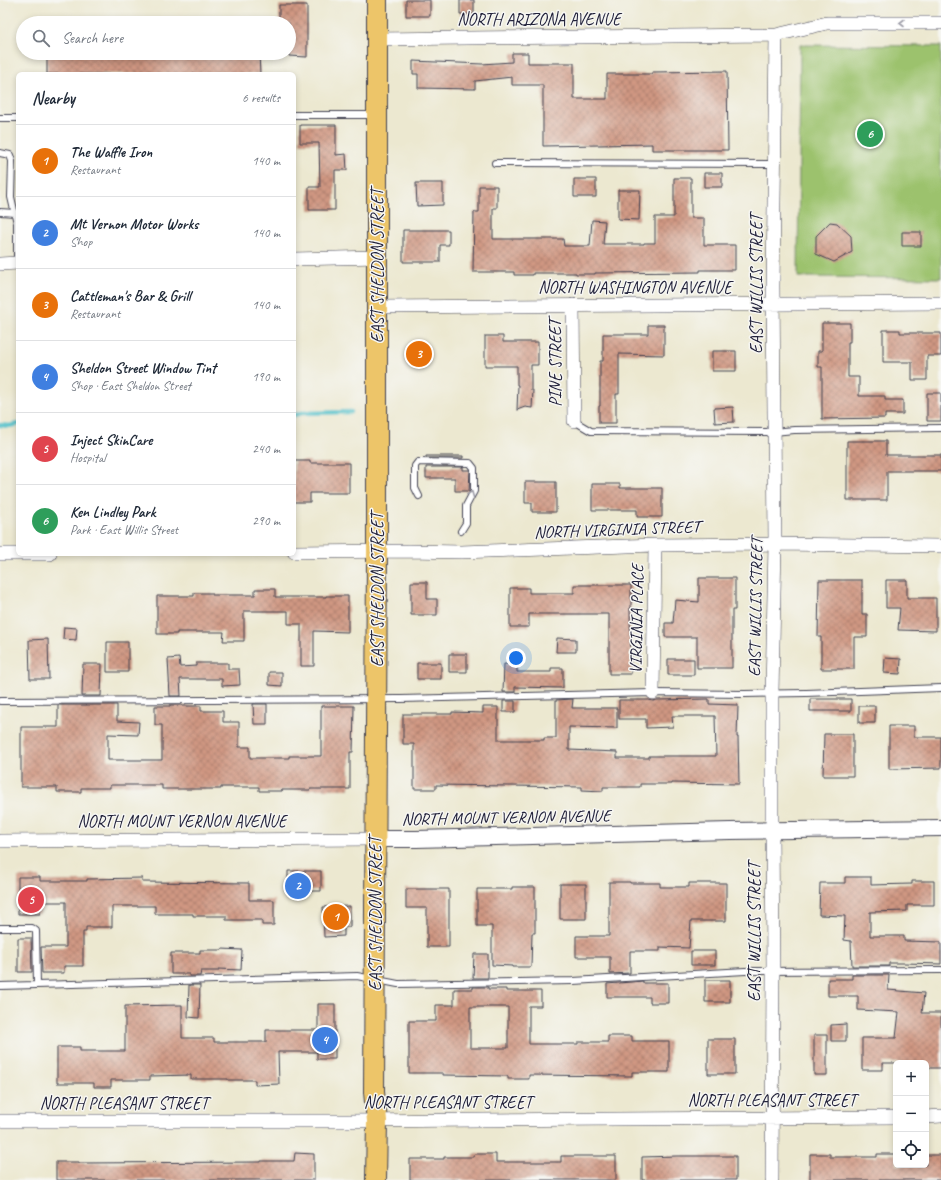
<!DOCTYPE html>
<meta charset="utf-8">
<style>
:root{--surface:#fff;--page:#f6f6f7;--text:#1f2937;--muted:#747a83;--line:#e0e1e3;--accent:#2563eb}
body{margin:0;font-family:Caveat,sans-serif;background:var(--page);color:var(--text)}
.controls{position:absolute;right:12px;bottom:12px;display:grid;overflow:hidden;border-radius:6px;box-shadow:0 2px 6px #0003}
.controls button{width:36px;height:36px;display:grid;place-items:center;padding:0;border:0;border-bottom:1px solid var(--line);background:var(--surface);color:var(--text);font:20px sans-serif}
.you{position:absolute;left:516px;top:658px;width:14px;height:14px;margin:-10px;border:3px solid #fff;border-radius:50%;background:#1a73e8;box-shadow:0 0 0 6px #1a73e833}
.badge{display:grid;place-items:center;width:26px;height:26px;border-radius:50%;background:var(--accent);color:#fff;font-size:13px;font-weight:700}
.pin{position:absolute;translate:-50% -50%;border:2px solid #fff;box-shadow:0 1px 4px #0006}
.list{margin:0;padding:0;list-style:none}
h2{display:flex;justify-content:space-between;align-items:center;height:52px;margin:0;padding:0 16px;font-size:17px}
h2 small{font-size:13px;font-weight:400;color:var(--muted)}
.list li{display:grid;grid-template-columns:26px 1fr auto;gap:12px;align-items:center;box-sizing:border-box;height:72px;padding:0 16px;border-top:1px solid var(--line)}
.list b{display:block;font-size:15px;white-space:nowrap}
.list p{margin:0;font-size:13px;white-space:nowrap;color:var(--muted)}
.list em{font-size:13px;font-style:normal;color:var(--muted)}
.icon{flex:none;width:22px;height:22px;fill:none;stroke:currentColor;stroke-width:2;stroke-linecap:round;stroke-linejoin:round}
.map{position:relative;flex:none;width:941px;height:1180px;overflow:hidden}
.search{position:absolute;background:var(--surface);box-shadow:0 2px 6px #0003;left:16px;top:16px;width:280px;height:44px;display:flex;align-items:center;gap:10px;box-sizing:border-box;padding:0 14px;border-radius:22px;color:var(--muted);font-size:15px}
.panel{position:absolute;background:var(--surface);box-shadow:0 2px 6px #0003;left:16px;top:72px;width:280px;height:484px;border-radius:6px}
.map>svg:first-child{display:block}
</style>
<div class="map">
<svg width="941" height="1180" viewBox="0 0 941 1180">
<defs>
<pattern id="building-cross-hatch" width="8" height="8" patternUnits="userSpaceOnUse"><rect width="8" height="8" fill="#d09782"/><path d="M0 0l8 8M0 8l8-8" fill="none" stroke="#a87b6c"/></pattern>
</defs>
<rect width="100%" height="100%" fill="#f6f6f2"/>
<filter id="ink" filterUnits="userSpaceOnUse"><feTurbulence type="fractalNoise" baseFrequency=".025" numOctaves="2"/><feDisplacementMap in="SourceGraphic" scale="8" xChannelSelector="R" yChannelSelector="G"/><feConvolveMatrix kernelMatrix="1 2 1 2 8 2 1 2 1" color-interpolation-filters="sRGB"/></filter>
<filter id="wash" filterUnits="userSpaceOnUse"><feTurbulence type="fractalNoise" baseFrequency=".012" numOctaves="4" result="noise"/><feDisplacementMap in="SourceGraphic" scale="16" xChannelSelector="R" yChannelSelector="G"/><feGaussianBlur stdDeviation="0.9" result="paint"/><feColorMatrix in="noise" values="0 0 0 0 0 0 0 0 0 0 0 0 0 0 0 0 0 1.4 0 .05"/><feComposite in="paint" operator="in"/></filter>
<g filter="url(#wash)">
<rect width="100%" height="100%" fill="#ece8d0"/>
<path fill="#9cc26d" stroke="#5f7254" d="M800,45L941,46V278L798,277Z"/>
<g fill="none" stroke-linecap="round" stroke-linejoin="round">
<path stroke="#54c1ca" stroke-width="4.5" d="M294,415L301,413L351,412
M0,425L9,426L18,424"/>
</g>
<g id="blocks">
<path fill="url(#building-cross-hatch)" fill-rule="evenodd" d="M406,0H430V16H406Z
M460,0H474V14H460Z
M279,5H307V57L289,56V23H279Z
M47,53H259L260,74H47Z
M512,53H528V63H574V99H607V74H652V72L727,71L728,150H652V144L543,146V85H512V77L475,81V89L418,88V74H413V61L482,64L512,62Z
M300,125H336V155L346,154L347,170H335V210H309V187H320L319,143H300Z
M704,173H722V187H704Z
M674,178H691V218H704V245H735V270H700V272L595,273V274H576V273H533V275H514V272H473L474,212H479V186H497V208H493V239H563L564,246H590L592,220L605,221L603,244H644V243H655V217H674Z
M574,179H596V197H574Z
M416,183H443V205L417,206Z
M618,190H640L639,220L618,219Z
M830,222L837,223L851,236L852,252L834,262L816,254V236Z
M403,230H449V245H440V262H403Z
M902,232H921V246H902Z
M822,323H850V342H848V377H859V396H885V400H903V414H885V418L822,419V367H818V351H822Z
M648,325H664V355L619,354V394H616V423H599V406H600V361H603V334H648Z
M883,330H900V333H941V356H927V380H912V362H883Z
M485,336H503V342H538V365H531V390H533L532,408L525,407L517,410L518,385H517V366H485Z
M712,351H736V371H712Z
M927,393H941V421H927Z
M733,407L734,422L715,423L714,408Z
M847,441H886V455H941V471H887V500H847Z
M426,456H463V458H426Z
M294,461H310V463H349V493H310V502H294Z
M426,467H463V470H470L469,491H455V478H426Z
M525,482H556V512H532V503H525Z
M592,484H620V488H662V517H637V510H592Z
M699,578H735V610H732V668H697V637H665V623H673L675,600L699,602Z
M819,580H862V614H867V637H854V669H821V637H818Z
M886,580H907V598H936V631L898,630L900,608H886Z
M411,582H427V599H437V615H411Z
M574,585H631V608H630L631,674H609V614H529V627H510V588H529V593H574Z
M255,589H275V597H326V596H348V632L314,631V666H301V624H288V611H244V641H223L224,632H177V634H157V596H194V593H212V595H255Z
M64,627L77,628L76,640L63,639Z
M557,638L576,639V652H556Z
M48,639L49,679H30L29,640Z
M107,642H128V672H107Z
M449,654H467V672H449Z
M179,658L180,667L196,666V663H228V669H239L240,685L222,686V679H180L181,696H170L168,659Z
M885,658L901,659L900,674L884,673Z
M668,659H694V675H668Z
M417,663H441V679H417Z
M83,664H102L101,696H82Z
M504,664L517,665V672H551V668H563V688L515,687V692H503Z
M269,672H282V686L269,685Z
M573,699L572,708H617V728L569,727V750L617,752V758H649V756H716L715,716H672L673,727L646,728V719H619V700H649L653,701L657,700L709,699V704L738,705L737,737H738L739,784L671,783V784H640V787H603V791L582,790V787L436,785V789H414V744H403V714H452V712L483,713V707H498V740H544V738H556V700Z
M810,699H851V711H810Z
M503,701H515V712H503Z
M253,704H267V724H254Z
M58,705H117V721L139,722L138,735L108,734V760H162V725H155V706H170V705H182V706H201V711H223V722H239V747H250V758H289V756H321V706H354L353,752H350V789H310V790H282V791H259V787H221V789H162V785H110V788H81V792H57V787H21V727H58Z
M859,706H875V723H859Z
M889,726H914V737H941V768L889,769Z
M824,734H853V776H823Z
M288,871H321V891H288Z
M18,877H40V881H87V879L142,878V882L249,883V900H274V925H262V920H226V916H193V914H155V906H112V927H86V932H83V966H64V973H42L41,947H66V902H40V914H18Z
M845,877H871V885L912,884V881H934V905H907V911L870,912V936H904V941L941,942V964L904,963H889V966H852L851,941L844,940L845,916L819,915L820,883H845Z
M609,882H630V883H660V887H689V883H726V921H691L689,948L660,947V951H630V973L610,974V957H576V936H609Z
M560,884H586V919H560Z
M512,887H535V933H532L531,967H512V966L492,965V926H477V889H512Z
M406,889H449V947H427V908H406Z
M350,906V927H344V936L324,937L323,907Z
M18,938H31L32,972H18Z
M222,949L242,950L241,970L218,969V971H201L200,976H189V974H171V953H200V950H222Z
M691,951H715V965H691Z
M474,954H488V978H473Z
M852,975H889L888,990L924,993L922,1013H941V1068H928V1063H883V1070H862V1038H896L899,1012L858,1010V996H828V979H852Z
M705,980H730V1002H705Z
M643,981V983H668V1003H650V997H607V984Z
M189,985H200L199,1018L188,1017Z
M473,987H488V989H506V991H541V1006H529V1044H578V1042H608V1036H632V1041H669V1072H632V1076L529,1075V1079H508V1076L443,1075V1073H409V1021H436V1005H454V989H473ZM470,1007H508V1048H470Z
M318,1004H335V1059H317V1052H278L279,1084L255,1085V1080H228V1079H191V1075L150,1076V1080H111V1087H94V1083H57V1047H80V1051H125V1006L182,1005V1038H214V1042H266V1030H318Z
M846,1024V1041H831V1025Z
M814,1035H827V1075H814Z
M708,1039H735V1074H708Z
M295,1153L314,1154V1180H56V1162H79V1163L261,1162V1161H294Z
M474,1154H496V1162H561V1156H616V1180H410V1159H444V1157H474Z
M810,1154H830V1157H877V1154H896V1165H926V1155H941V1180H810Z
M677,1156H736V1180H642V1157Z"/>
</g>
</g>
<g filter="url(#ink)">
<use href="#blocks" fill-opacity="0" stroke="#404051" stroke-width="1"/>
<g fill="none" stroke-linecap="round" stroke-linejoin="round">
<g stroke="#404051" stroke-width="8">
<path id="service" d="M294,115H375
M0,118H18
M0,153L10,155L12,161L11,197L17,223V263
M495,163L775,164
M0,212L15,213
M574,421L591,431L774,432L794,430L941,428
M419,496L415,488V466L418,462L470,463L474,468V491L466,506V523L461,531
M0,701L401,699L653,693L745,694L806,693L941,688
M0,928H32L36,931L37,985
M0,986L357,976L398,984L573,981L745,971L941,970"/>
</g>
<g stroke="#404051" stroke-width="14">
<path id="minor" d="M376,39L776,35L827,23H941
M294,259L378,257
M0,264L18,263
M573,305L574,421
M378,307L941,303
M294,552L410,551L461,552L655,545L775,544L941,546
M0,554H50
M653,693L655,545
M0,841L376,839
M926,1117L941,1116
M0,1121H347L896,1117
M772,1180L773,971L772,830V693L775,544L773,286L776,35"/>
</g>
<g stroke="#404051" stroke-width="18">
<path id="tertiary" d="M376,839H416L730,831L941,828"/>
</g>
<g stroke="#404051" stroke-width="22">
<path id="primary" d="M376,1180L377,1121L374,1092L377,551V0"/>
</g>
<use href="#service" stroke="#fff" stroke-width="6"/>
<use href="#minor" stroke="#fff" stroke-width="13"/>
<use href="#tertiary" stroke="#fff" stroke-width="16"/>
<use href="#primary" stroke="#edc569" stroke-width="20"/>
</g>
<defs><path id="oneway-chevron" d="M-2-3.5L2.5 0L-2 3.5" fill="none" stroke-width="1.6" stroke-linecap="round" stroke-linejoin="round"/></defs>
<g stroke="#9c9ca7">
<use href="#oneway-chevron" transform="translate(902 23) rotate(180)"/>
<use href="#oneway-chevron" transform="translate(471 494) rotate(-68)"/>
</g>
</g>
<g text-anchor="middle" stroke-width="3" stroke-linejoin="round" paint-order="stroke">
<g font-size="17" fill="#22223b" stroke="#f6f6f2">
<text x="539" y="25">NORTH ARIZONA AVENUE</text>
<text transform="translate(377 266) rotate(-90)" y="6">EAST SHELDON STREET</text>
<text transform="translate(756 284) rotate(-90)" y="6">EAST WILLIS STREET</text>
<text x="635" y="293">NORTH WASHINGTON AVENUE</text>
<text transform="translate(555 363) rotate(-90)" y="6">PINE STREET</text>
<text transform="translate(617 529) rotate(-2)" y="6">NORTH VIRGINIA STREET</text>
<text transform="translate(377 590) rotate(-90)" y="6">EAST SHELDON STREET</text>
<text transform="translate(755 607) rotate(-89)" y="6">EAST WILLIS STREET</text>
<text transform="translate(636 619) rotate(-89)" y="6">VIRGINIA PLACE</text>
<text transform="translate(506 817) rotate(-1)" y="6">NORTH MOUNT VERNON AVENUE</text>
<text x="182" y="827">NORTH MOUNT VERNON AVENUE</text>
<text transform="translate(375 914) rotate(-90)" y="6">EAST SHELDON STREET</text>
<text transform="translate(754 932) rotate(-90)" y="6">EAST WILLIS STREET</text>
<text x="772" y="1106">NORTH PLEASANT STREET</text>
<text x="448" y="1108">NORTH PLEASANT STREET</text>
<text x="124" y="1109">NORTH PLEASANT STREET</text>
</g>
</g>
</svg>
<div class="controls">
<button>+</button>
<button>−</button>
<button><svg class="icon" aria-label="locate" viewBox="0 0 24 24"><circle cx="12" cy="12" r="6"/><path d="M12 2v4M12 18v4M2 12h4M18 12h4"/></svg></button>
</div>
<div class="you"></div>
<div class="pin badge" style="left:336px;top:917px;background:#e8710a">1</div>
<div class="pin badge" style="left:298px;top:886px;background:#3f7fe0">2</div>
<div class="pin badge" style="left:419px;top:354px;background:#e8710a">3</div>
<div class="pin badge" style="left:325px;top:1040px;background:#3f7fe0">4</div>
<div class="pin badge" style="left:31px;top:900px;background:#e0444e">5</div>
<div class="pin badge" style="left:870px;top:134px;background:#2e9e5b">6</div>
<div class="search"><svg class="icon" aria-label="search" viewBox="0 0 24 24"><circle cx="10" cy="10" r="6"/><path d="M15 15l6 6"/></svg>Search here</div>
<section class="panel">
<h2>Nearby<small>6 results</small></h2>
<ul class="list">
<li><span class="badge" style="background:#e8710a">1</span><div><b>The Waffle Iron</b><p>Restaurant</p></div><em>140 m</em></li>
<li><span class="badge" style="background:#3f7fe0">2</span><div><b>Mt Vernon Motor Works</b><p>Shop</p></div><em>140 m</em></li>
<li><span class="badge" style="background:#e8710a">3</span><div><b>Cattleman's Bar &amp; Grill</b><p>Restaurant</p></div><em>140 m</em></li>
<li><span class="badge" style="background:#3f7fe0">4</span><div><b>Sheldon Street Window Tint</b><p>Shop · East Sheldon Street</p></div><em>190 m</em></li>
<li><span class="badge" style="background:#e0444e">5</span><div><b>Inject SkinCare</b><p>Hospital</p></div><em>240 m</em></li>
<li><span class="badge" style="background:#2e9e5b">6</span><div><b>Ken Lindley Park</b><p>Park · East Willis Street</p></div><em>290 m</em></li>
</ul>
</section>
</div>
